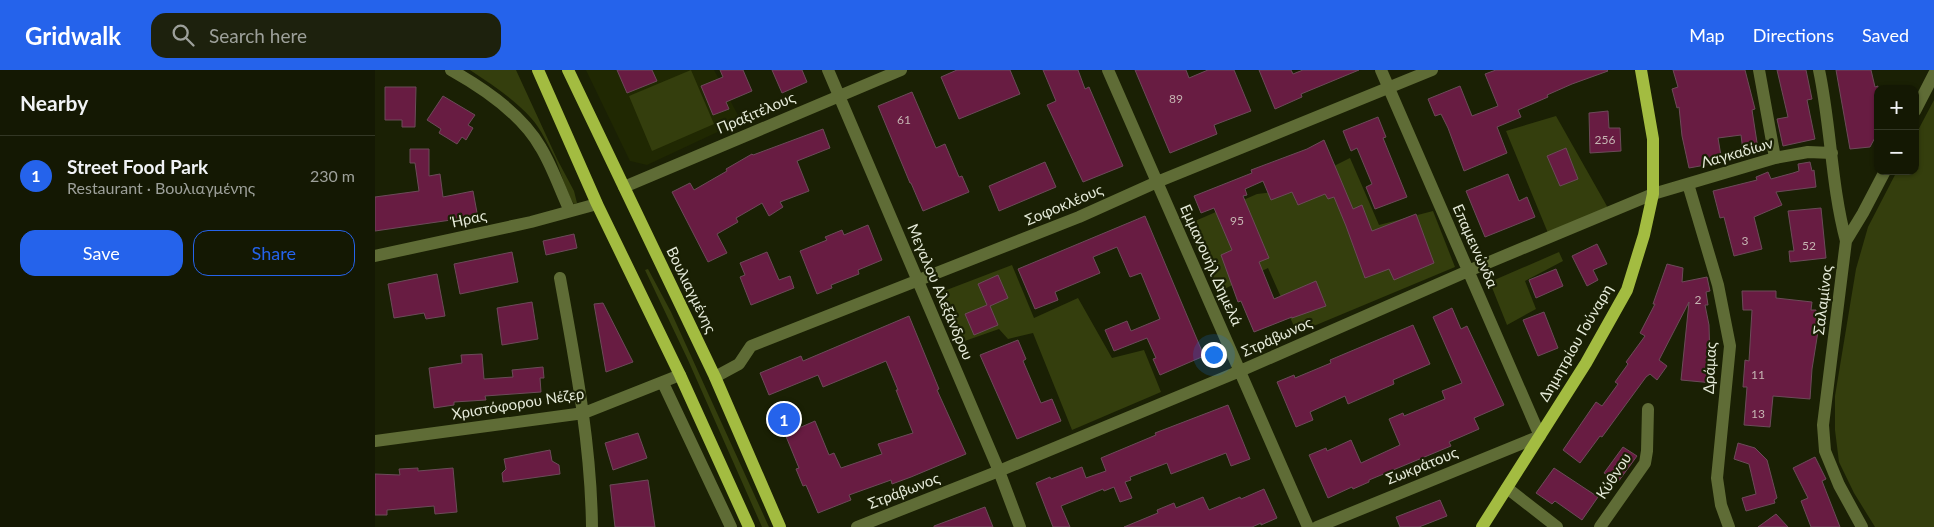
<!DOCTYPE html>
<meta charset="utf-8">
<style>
:root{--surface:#141803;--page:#1d210d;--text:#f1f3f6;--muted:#9da09a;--line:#333725;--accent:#2563eb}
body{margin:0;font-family:Lato,sans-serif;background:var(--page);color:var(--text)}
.controls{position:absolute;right:15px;top:15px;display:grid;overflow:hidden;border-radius:10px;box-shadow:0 1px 4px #0004}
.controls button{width:45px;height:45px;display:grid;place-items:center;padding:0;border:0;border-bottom:1px solid var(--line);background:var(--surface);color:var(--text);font:25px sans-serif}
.you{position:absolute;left:838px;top:284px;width:18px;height:18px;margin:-12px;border:4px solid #fff;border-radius:50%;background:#1a73e8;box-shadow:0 0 0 8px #1a73e833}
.badge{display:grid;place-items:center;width:32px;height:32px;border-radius:50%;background:var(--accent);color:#fff;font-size:16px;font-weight:700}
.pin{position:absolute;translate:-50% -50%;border:2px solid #fff;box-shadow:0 1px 5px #0006}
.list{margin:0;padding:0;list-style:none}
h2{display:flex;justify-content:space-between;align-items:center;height:65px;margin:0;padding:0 20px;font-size:21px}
h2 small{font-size:16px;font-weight:400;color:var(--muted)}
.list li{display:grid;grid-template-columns:32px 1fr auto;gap:15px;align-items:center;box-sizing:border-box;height:80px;padding:0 20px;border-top:1px solid var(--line)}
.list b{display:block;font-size:19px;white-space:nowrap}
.list p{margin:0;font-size:16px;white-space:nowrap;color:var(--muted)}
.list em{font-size:16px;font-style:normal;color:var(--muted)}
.actions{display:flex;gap:10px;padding:15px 20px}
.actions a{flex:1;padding:11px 0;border:1px solid var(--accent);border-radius:15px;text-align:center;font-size:18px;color:var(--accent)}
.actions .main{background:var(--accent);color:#fff}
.icon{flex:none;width:28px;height:28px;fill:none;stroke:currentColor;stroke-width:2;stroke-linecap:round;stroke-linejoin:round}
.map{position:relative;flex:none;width:1559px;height:457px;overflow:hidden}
header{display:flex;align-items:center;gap:30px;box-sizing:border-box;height:70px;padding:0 25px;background:var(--accent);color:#fff}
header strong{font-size:24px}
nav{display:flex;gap:28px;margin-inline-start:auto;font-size:18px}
.search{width:350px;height:45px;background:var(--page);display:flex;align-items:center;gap:12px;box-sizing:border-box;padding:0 18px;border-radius:15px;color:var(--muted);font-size:19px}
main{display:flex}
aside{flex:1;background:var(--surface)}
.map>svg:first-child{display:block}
</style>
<header>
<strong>Gridwalk</strong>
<div class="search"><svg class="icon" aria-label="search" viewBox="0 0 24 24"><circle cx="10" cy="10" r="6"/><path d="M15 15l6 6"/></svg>Search here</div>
<nav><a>Map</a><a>Directions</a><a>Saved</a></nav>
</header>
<main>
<aside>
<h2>Nearby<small></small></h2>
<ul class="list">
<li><span class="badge">1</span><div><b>Street Food Park</b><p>Restaurant · Βουλιαγμένης</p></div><em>230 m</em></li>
</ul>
<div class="actions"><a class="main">Save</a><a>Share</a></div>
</aside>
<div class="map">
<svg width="1559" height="457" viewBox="0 0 1559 457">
<rect width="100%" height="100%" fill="#1a2004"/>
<path fill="#202802" d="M211,0H339L366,51L272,95L255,91Z"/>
<path fill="#343e0d" d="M95,0H141L182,89L199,121L202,133L199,134C191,122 186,102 180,88C173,75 166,59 156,48C139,29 116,14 95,0Z
M316,0L339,54L277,81L254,26Z
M1559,30V457H1500L1479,423L1464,392L1460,360V326L1481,199L1493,157L1522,101H1540V66Z
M1181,46L1233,138L1173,163L1131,61Z
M975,88L1004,155L1058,141L1080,197L922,263L893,198L843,222L811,155L882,124L909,121Z
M1184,182L1188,191L1150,211L1161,239L1132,255L1116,215L1117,211Z
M637,195L659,248L703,228L737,288L769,280L786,322L697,360L658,263L633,269L624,259L584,273L561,224Z
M273,199L296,242L394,457H387L313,290L270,200Z"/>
<path fill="#681c42" stroke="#6c4b59" d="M242,0H277L282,11L252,23Z
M345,0H368L377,21L351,32L354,39L338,45L326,16L348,7Z
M397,0H427L432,12L407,23Z
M582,0H635L645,24L584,49L566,7Z
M668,0H703L710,19L714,17L748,96L708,112L672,35L681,31Z
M760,0H811L814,8L833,0H859L876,41L839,55L842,64L795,83Z
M884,0H916L918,4L928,0H984L926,24L927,27L900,39Z
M1121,0H1232L1233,1L1197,14L1172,25L1173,27L1143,40L1146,47L1122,57L1132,83L1089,101L1073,58L1066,44L1060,46L1053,29L1085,16L1097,46L1123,36L1110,4Z
M1298,0H1370L1380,39L1377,40L1383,79L1368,81L1366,65L1343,68L1347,92L1314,98L1307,66L1304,37L1302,38L1297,19L1303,17Z
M1402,0H1431L1437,29L1432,30L1440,69L1408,76L1402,49L1413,47Z
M1461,0H1496L1500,17L1503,16V62L1495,77L1475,79Z
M10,17H41L40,57H27V50H10Z
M537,22L561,78L570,74L584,107L587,106L594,122L548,141L536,113H535L503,36Z
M68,26L100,45L93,55L98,58L91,70L87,67L82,74L64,63L66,59L52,50Z
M1233,41L1234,58H1245L1246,81L1215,83L1214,43Z
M1003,47L1011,67L1008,68L1032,127L1000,139L991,117L997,114L982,78L976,81L968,61Z
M448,59L455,78L422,91L434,121L405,132L408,137L394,146L387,133L361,148L363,152L342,164L352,183L333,192L297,122L315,113L319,120L352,101L351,99L377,84L378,85Z
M949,70L978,139L987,135L997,161L1041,144L1059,193L1019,210L1014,199L990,208L971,156L959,127L953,129L950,124L923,135L917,122L896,130L888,111L870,119L872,125L868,126L894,188L884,192L899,229L941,211L951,236L917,248V247L879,262L866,231L863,232L846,185L857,180L839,138L826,143L819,126L877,103L876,100L932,79Z
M1191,78L1203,109L1185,116L1172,86Z
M35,79H54V106L65,104L68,127L98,121L103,148L84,152L83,149L0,161V127L44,121L40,93H35Z
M670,92L681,117L624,141L614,116Z
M1435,92L1437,101L1439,100L1441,117L1401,122L1407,135L1379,147L1387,179L1359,186L1349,147L1345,148L1338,121L1382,110L1381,107L1393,102L1396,109L1418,103L1424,101L1423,94Z
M1133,104L1144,131L1152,127L1160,147L1110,167L1091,121Z
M1446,138L1451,188L1415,192L1414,181H1419L1413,141Z
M770,146L829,286L785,305L778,289L781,288L772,268L739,281L730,260L752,251L756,261L785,249L766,203L755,207L742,177L718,187L725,203L680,222L683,230L660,239L643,199Z
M493,155L507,190L483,200L484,204L456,215L457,218L442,224L425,181L452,170L450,167L467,160L469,165Z
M199,164L202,178L171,185L168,171Z
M1222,174L1232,194L1218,200L1223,210L1212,216L1197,186Z
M137,182L143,212L85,224L79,194Z
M392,182L404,210L415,206L419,218L376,235L365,207L370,205L365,193Z
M1292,194L1308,198L1307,212L1332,207L1335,221L1331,222L1333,235H1330L1334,255L1335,292H1340L1338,313L1306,310L1314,232L1284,290L1292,296L1282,310L1275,304L1271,307L1227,367L1225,366L1205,393L1188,380L1221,332L1227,336L1243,314L1240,312L1253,294L1251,292L1270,266L1265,263L1280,234H1278Z
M1181,199L1188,216L1161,228L1154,210Z
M62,204L70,246L51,249L49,243L19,248L13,214Z
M623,205L633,228L615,236L623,255L599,265L590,244L612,235L603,214Z
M1367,221H1401V228L1437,232L1436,240H1441L1440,248L1445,249L1437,299L1435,329L1398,326L1395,357L1369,355L1372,317H1368L1370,290L1374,291L1377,240H1368Z
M157,232L163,269L127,275L122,238Z
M228,233L258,292L231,302L219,234Z
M1077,238L1086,259L1092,256L1129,335L1099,348L1104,359L1074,372L1076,376L994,410V412L978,419L977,417L953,428L934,385L951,378L952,381L976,370L986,393L1025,375L1014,349L1028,343L1029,346L1070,329L1067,321L1087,313L1058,247Z
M1169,242L1183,278L1163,286L1148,250Z
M534,246L564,319L562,320L591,384L536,407L517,414L516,410L474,425L476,430L443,443L431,415L428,416L421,399L424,398L410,364L440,351L454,385L459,383L466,398L507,384L503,374L538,363L521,320H523L511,291L448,317L443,305L394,325L385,303L426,286L428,291Z
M1038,255L1055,294L1018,310L1019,314L973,334L970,326L935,342L938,350L921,357L902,312L919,305L920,308L956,293L955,290Z
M643,270L651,289L648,291L666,333L677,329L686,351L642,369L605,285Z
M107,284L109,309L138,307L137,300L168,297L169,308H165L166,322L110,326L111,330L79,332V335L59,338L54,298L87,293L86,285Z
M853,335L875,389L856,396L851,383L796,404L792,393L755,407L756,410L750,412L757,428L745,432L739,417L729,421L728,419L686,436L695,457H678L661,413L675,407L676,409L707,397L711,408L731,401L726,388L781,365L780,363Z
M263,363L272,388L238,400L230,373Z
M1363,373L1380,378L1392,390L1402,428L1399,430L1400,433L1371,441L1367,428L1381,424L1374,394L1359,389Z
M1248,377L1262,386L1243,412L1229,403Z
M175,380L177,391L184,395L185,404L128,412L127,403L131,399L129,389Z
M1440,387L1451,409L1447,411L1465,457H1436L1426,431L1433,428L1418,398Z
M43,398V401L78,398L82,442L60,444L59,436L12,440V445H0V404L25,405L24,399Z
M1179,398L1223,427L1207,450L1180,431L1177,434L1161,423Z
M273,410L280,457H240L235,415Z
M889,419L902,448L886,455V453L877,457H749L783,443L782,440L799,433L801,438L828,427L834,440L865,427L866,429Z
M1065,430L1072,446L1044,457H1025L1021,447Z
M610,437L618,457H559V456Z
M1401,444L1413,457H1383Z"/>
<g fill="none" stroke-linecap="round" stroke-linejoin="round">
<path stroke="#5f6c36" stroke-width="12" d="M76,0C110,19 147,44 166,78C178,98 185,120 195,141
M453,0L624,401L645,457
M733,0L933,457
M1384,0L1400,88
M1444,0C1456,56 1456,115 1471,171L1448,355L1450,381L1464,415L1487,457
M1540,41L1559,4
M1313,114L1343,215L1355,276L1342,408L1346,435L1354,457
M249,117L526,0
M1471,171L1488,143L1510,101
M0,186L156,152L222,134
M185,208C200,291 216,373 217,457
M340,307L364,294L376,276L704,147L782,112L1057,0
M288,313L356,457
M0,371L209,343L305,305
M1132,418L1182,457
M482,457L624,401L865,301L1093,201L1278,124L1400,88L1433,82L1457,83
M942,457L1165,366L1006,0
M1225,457L1270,393L1272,381L1273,339"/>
<path stroke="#a3bc41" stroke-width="12" d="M163,0L222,134L305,305L374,457
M193,0L340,307L405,457
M1107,457L1211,293L1252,220L1269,165L1278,124V69L1266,0"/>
</g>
<g text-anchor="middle" stroke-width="4.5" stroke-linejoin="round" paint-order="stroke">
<g font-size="12" fill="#c6b6b3">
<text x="801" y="33">89</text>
<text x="529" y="54">61</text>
<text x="1230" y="74">256</text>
<text x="862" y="155">95</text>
<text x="1370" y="175">3</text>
<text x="1434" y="180">52</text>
<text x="1323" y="234">2</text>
<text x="1383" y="309">11</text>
<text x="1383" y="348">13</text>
</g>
<g font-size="15" fill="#e5ead9" stroke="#1a2004">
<text transform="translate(381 43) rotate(-23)" y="5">Πραξιτέλους</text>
<text transform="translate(1362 83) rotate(-16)" y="5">Λαγκαδίων</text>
<text transform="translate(689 135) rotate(-23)" y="5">Σοφοκλέους</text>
<text transform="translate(94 149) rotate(-12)" y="5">Ήρας</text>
<text transform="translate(1100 176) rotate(66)" y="5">Επαμεινώνδα</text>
<text transform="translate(836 195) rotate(66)" y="5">Εμμανουήλ Δημελά</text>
<text transform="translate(316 220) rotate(64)" y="5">Βουλιαγμένης</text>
<text transform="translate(565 222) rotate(67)" y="5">Μεγαλου Αλεξάνδρου</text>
<text transform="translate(1448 230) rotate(-83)" y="5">Σαλαμίνος</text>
<text transform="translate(902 267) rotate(-24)" y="5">Στράβωνος</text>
<text transform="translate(1201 273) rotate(-60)" y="5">Δημητρίου Γούναρη</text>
<text transform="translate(1335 298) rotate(-87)" y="5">Δράμας</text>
<text transform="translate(143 334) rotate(-9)" y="5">Χριστόφορου Νέζερ</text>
<text transform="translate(1047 396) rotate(-22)" y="5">Σωκράτους</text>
<text transform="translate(1239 406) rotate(-57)" y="5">Κύθνου</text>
<text transform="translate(529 421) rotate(-21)" y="5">Στράβωνος</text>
</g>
</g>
</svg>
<div class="controls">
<button>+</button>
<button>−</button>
</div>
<div class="you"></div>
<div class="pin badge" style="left:409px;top:349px">1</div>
</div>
</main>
